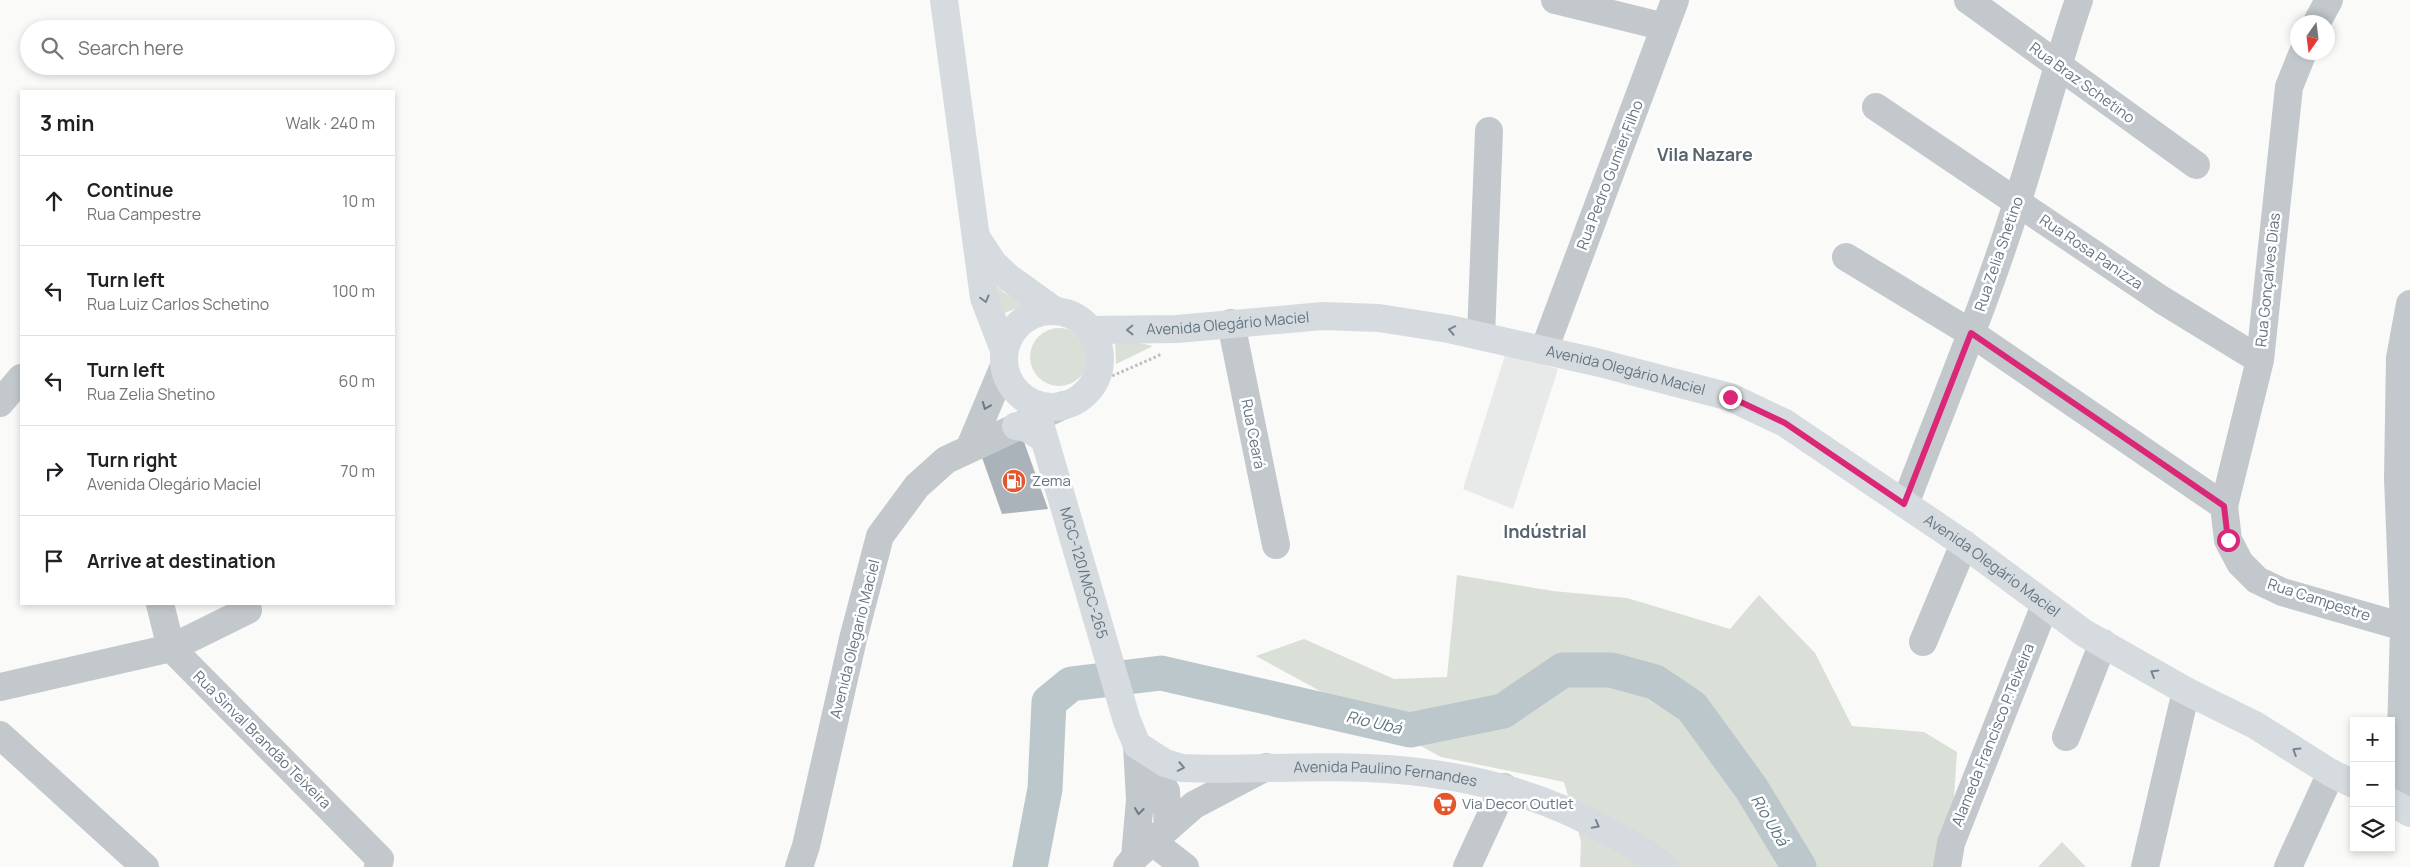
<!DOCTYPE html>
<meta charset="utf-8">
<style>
:root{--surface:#fff;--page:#f2f2f2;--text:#202124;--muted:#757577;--line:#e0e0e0}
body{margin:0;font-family:Manrope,sans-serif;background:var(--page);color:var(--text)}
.controls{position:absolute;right:15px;bottom:15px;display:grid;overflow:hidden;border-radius:0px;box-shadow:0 2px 8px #0003}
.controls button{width:45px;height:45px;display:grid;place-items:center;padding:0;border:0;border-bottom:1px solid var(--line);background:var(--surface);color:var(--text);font:25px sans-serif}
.compass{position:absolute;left:2290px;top:15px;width:45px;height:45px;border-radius:50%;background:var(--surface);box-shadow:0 2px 8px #0003;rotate:194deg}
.stop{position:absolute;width:15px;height:15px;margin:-11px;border:4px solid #db2777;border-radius:50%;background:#fff}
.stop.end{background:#db2777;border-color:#fff;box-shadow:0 1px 5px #0008}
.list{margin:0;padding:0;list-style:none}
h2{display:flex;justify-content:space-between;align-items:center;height:65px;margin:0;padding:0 20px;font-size:21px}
h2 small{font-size:16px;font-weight:400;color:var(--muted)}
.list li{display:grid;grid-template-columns:32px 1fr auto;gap:15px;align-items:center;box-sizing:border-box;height:90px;padding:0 20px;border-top:1px solid var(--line)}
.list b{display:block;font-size:19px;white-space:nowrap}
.list p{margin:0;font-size:16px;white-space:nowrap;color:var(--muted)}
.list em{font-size:16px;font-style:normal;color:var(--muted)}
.icon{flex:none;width:28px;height:28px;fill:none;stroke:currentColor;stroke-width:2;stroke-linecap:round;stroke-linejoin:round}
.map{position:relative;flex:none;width:2410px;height:867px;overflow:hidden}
.search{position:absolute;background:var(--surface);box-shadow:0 2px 8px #0003;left:20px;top:20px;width:375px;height:55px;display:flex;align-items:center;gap:12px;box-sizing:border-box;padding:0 18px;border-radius:28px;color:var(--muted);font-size:19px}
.panel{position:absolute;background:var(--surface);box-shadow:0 2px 8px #0003;left:20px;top:90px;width:375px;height:515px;border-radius:0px}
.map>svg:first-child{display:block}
</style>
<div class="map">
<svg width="2410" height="867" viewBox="0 0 2410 867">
<rect width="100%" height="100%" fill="#fafaf8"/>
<path fill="#e8e9e9" d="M1506,352L1558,369L1513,509L1463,489Z"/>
<path fill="#dadfd7" d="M987,277L1003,292L1025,305L1002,314Z
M1030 357a29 29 0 1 1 58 0a29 29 0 1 1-58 0Z
M1115,338L1153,346L1116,364Z
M1457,575L1553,591L1627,598L1730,629L1759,595L1815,653L1852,726L1924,732L1957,752L1951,842L1947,867H1580L1581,841L1564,782L1441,757L1256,656L1304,639L1394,679L1447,677Z
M2062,842L2086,867H2038Z"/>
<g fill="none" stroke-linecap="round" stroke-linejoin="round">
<path stroke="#bbc7cb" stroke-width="35" d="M1030,867L1045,789L1049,702L1071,684L1161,673L1410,730L1503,711L1563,670H1611L1655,682L1692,707L1751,788L1799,867"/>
</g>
<path fill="#aab3b9" d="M1023,439L1048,509L1002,514L980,452Z"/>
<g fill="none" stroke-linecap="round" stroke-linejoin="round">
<path stroke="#bbbfc2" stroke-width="3" stroke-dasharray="2.5 2.5" stroke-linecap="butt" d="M1094,384L1162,354"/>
<path stroke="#c3c8cc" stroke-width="28" d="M1555,0L1665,27
M1968,0L2196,165
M2317,22L2329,0
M2303,52L2289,87L2260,360L2224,506L2228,540L2240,563L2257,580L2282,592L2404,627
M1876,107L2162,300L2260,360
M1846,257L1971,333L2224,506
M1231,323L1276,545
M1481,336L1489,131
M1544,350L1675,0
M0,403L21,378
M970,447L1004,366
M1905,504C1943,404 1985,305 2017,203C2039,135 2056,67 2079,0
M160,604L171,648L380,859L378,867
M1923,642L1964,544
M0,687L171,648L248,610
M0,735L145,867
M2066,737L2103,643
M1138,747L1166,791L1168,828
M2399,806L2404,627L2398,478L2400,358L2410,304
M1154,843L1185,867
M1135,857L1140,800L1137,745
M799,867L806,846L853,639L880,536L917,486L946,460L1064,405
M1127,867L1135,857L1194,805L1266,767
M1467,867L1504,787
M1947,867L1951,843L2045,605
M2145,867L2186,691
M2288,867L2331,773"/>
<g stroke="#d6dbdf" stroke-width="28">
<path d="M944,0L984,298L1004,350"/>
<path d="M978,240L993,263L1009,278L1055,311"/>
<circle cx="1052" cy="359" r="48"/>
<path id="s1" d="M1090,330L1177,329L1323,316L1379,318L1449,329L1596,362L1730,397L1785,423L1964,544L2084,633L2186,691L2255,725L2331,773L2354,784"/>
<path id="s2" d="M1029,402L1038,417L1127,721L1137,745L1165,763L1182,768C1243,771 1305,765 1367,768C1447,771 1526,788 1596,825C1620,838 1643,849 1664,867"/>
<path d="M1016,426L1027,428L1044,439"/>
<path d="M2391,802L2410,813"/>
</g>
</g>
<defs><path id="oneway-chevron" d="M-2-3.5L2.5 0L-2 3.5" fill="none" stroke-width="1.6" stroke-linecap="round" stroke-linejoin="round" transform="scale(1.25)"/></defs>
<g stroke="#768591">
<use href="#oneway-chevron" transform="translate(985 299) rotate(75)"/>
<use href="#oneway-chevron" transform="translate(1130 330) rotate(179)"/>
<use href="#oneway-chevron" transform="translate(1452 330) rotate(-169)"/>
<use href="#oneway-chevron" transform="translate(2154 673) rotate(-150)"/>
<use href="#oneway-chevron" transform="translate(2296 751) rotate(-148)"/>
<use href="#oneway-chevron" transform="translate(1181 767) rotate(11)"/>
<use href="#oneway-chevron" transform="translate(1596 825) rotate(28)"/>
</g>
<g stroke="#6a7a87">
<use href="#oneway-chevron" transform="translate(986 406) rotate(112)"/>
<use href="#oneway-chevron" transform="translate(1139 811) rotate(96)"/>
</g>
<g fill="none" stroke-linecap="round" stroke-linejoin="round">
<path stroke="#db2777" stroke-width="6" d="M1730,397L1785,423L1904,504L1971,333L2224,506L2228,540"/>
</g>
<defs>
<g id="fuel-disc" transform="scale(1.25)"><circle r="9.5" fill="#e4572e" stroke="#fff"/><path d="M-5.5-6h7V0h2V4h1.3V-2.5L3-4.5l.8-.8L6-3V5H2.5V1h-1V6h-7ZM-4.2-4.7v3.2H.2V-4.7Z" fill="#fff"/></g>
<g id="supermarket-disc" transform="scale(1.25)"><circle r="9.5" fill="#e4572e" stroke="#fff"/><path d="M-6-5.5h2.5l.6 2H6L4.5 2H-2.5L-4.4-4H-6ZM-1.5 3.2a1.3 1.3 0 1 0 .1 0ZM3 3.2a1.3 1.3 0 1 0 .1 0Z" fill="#fff"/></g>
</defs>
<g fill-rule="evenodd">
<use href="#fuel-disc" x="1014" y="481"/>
<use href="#supermarket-disc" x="1445" y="804"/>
</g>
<g text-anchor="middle" stroke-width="5" stroke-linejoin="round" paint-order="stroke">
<g font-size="15" fill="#657683" stroke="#fff">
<text transform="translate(2082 83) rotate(36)" y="5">Rua Braz Schetino</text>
<text transform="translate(1610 175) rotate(-69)" y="5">Rua Pedro Gumier Filho</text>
<text transform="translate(2091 252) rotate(34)" y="5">Rua Rosa Panizza</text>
<text transform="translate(1999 254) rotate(-71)" y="5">Rua Zelia Shetino</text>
<text transform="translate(2268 280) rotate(-84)" y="5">Rua Gonçalves Dias</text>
<text dy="5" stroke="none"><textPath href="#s1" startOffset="138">Avenida Olegário Maciel</textPath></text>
<text dy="5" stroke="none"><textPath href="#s1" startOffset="542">Avenida Olegário Maciel</textPath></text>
<text transform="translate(1253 434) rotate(79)" y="5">Rua Ceará</text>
<text dy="5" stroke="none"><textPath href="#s1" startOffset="962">Avenida Olegário Maciel</textPath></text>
<text dy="5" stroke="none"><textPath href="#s2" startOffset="180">MGC-120/MGC-265</textPath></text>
<text transform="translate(2319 600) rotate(18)" y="5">Rua Campestre</text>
<text transform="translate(855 639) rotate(-76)" y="5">Avenida Olegario Maciel</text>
<text transform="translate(1993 735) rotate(-68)" y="5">Alameda Francisco P.Teixeira</text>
<text transform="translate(262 740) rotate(45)" y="5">Rua Sinval Brandão Teixeira</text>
<text dy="5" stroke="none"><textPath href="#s2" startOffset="615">Avenida Paulino Fernandes</textPath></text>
</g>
<g font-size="15" fill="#657683" stroke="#fff" text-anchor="start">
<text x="1032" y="486">Zema</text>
<text x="1462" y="809">Via Decor Outlet</text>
</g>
<g font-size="16" font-style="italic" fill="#60757c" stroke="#fff">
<text transform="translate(1374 722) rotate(13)" y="6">Rio Ubá</text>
<text transform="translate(1770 820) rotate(59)" y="6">Rio Ubá</text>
</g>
<g font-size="18" font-weight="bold" fill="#57646e" stroke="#fff">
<text x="1705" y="161">Vila Nazare</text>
<text x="1545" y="538">Indústrial</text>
</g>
</g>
</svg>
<div class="controls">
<button>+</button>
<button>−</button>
<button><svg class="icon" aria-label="layers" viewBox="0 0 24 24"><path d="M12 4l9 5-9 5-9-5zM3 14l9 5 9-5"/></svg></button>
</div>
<svg class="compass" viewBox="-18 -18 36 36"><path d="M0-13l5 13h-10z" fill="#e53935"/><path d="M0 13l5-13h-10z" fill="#757577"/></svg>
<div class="stop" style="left:2228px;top:540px"></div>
<div class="stop end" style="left:1730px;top:397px"></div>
<div class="search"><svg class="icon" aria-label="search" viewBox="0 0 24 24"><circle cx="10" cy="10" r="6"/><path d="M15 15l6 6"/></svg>Search here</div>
<section class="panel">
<h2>3 min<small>Walk · 240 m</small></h2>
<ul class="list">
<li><svg class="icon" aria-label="ahead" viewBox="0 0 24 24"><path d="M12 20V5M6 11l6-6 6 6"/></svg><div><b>Continue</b><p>Rua Campestre</p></div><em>10 m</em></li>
<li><svg class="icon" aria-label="left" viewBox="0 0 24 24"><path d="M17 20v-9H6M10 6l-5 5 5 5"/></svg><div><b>Turn left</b><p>Rua Luiz Carlos Schetino</p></div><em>100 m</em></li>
<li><svg class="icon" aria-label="left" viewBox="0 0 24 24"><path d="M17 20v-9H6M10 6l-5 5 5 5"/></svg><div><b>Turn left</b><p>Rua Zelia Shetino</p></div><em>60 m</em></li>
<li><svg class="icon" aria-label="right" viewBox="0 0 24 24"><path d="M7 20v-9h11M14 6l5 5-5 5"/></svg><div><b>Turn right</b><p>Avenida Olegário Maciel</p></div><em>70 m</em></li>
<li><svg class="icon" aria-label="arrive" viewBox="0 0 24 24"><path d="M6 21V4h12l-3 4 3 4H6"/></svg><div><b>Arrive at destination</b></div></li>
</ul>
</section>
</div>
